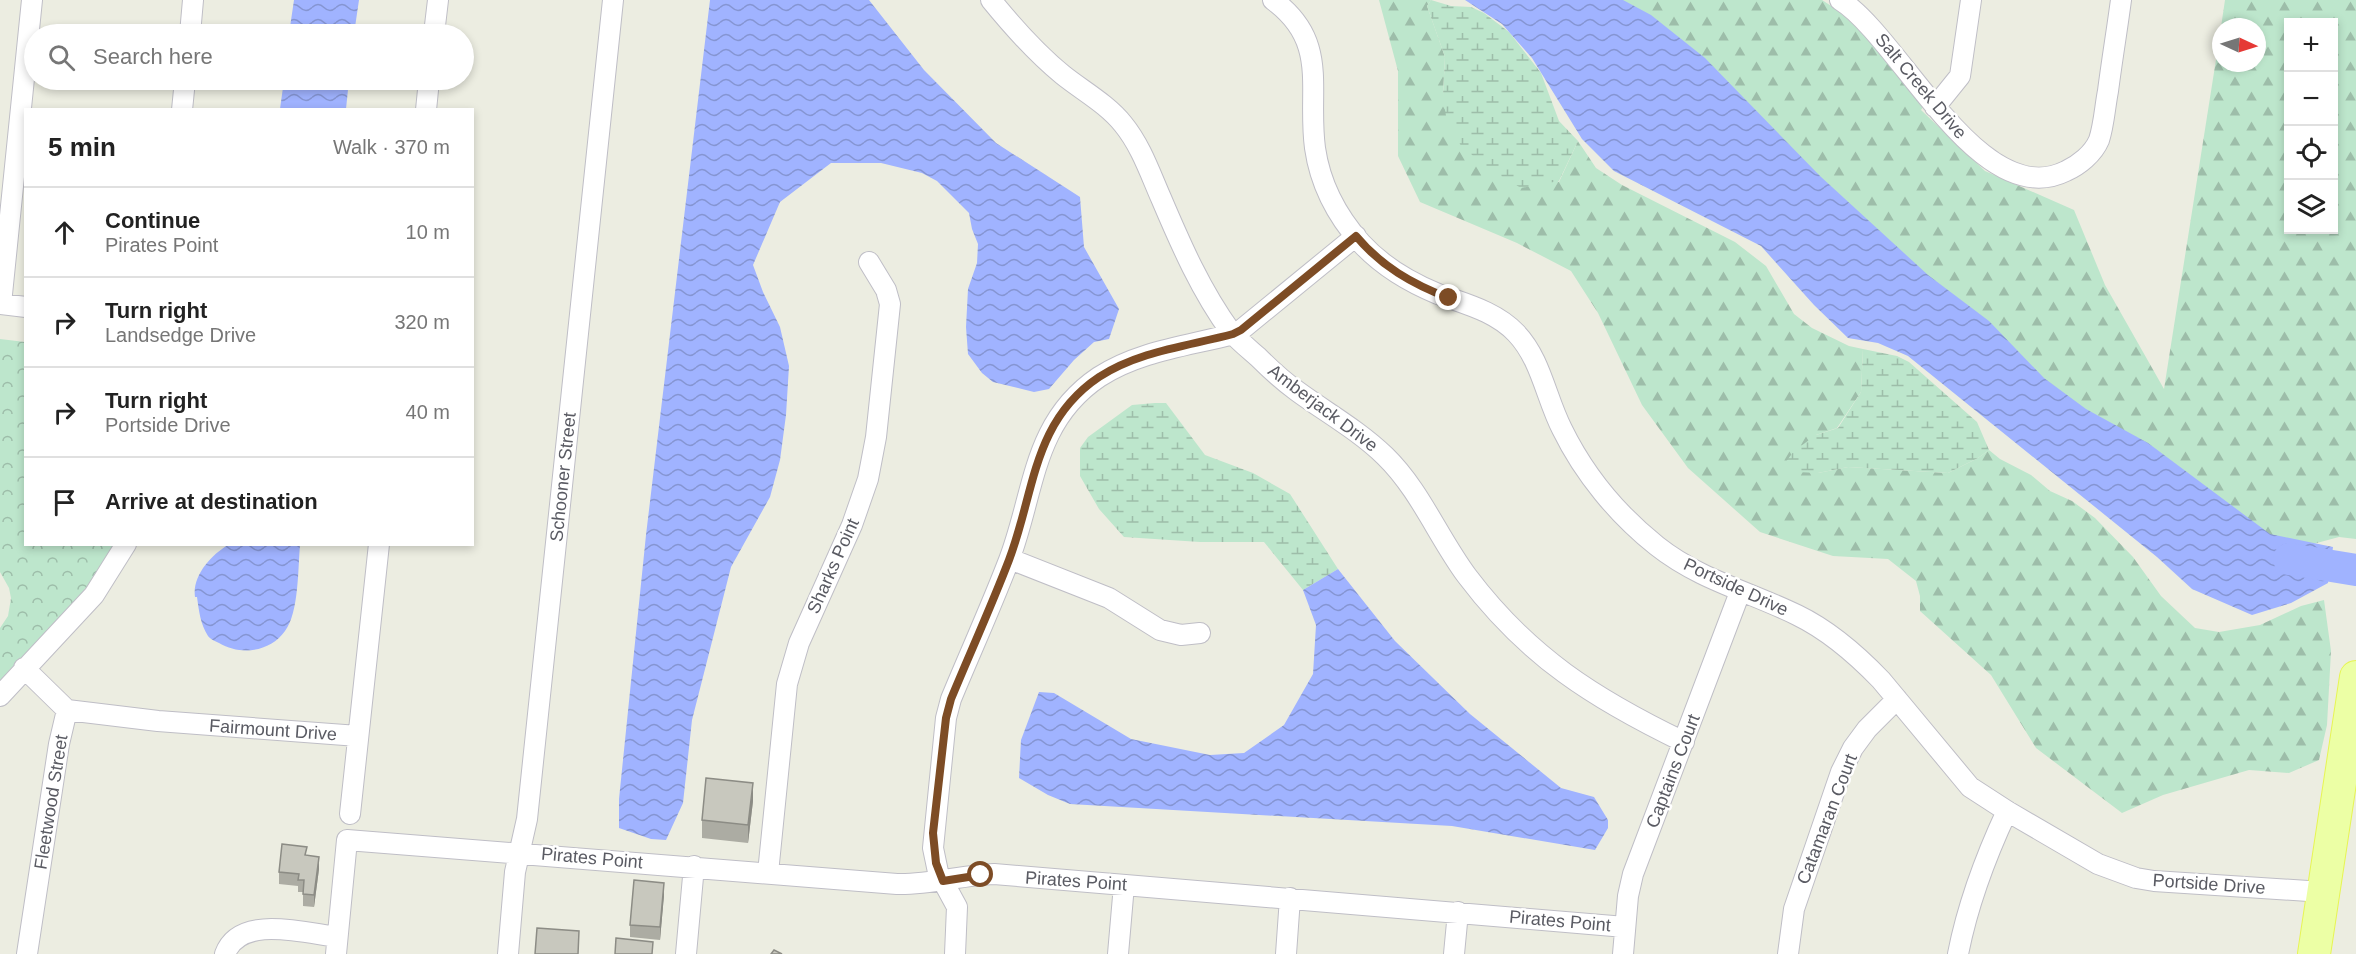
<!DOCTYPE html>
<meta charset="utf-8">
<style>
:root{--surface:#fff;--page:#f2f2f2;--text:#222;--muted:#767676;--line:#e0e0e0}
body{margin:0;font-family:Arial,sans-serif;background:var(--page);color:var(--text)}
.controls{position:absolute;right:18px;top:18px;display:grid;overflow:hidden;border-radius:0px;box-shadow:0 3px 9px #0003}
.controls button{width:54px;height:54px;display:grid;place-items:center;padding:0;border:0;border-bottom:2px solid var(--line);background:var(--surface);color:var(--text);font:30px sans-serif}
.compass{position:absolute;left:2212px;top:18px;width:54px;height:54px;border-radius:50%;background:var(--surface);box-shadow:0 3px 9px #0003;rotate:94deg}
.stop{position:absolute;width:18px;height:18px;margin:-14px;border:4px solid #7d4c25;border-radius:50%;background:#fff}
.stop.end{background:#7d4c25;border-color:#fff;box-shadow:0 2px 6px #0008}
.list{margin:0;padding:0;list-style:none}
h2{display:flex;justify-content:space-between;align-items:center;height:78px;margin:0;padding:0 24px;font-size:26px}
h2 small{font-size:20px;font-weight:400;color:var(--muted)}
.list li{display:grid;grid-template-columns:39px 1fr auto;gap:18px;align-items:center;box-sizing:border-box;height:90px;padding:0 24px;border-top:2px solid var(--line)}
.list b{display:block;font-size:22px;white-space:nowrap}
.list p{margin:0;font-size:20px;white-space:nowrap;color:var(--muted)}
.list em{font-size:20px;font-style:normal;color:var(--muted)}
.icon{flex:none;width:33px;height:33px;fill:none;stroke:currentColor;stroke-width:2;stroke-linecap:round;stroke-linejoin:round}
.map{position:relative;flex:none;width:2356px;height:954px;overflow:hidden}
.search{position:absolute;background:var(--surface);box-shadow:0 3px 9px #0003;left:24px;top:24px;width:450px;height:66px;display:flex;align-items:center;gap:15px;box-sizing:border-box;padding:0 21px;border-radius:33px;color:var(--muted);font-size:22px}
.panel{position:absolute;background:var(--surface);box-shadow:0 3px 9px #0003;left:24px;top:108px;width:450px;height:438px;border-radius:0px}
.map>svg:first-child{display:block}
</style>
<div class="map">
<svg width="2356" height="954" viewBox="0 0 2356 954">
<defs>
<pattern id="forest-firs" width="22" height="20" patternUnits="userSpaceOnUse" patternTransform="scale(1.5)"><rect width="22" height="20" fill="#bde6cc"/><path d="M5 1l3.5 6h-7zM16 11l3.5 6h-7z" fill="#9dbda9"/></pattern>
<pattern id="wetland-marsh" width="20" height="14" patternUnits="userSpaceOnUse" patternTransform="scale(1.5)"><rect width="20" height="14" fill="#bde6cc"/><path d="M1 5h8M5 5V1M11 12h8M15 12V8" fill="none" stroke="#9dbda9"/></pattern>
<pattern id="park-crowns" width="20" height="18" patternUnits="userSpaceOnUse" patternTransform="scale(1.5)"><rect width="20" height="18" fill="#bde6cc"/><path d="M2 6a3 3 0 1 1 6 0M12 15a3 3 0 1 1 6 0" fill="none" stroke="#9dbda9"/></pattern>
<pattern id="water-waves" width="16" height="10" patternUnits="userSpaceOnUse" patternTransform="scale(1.5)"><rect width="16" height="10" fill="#a0b3ff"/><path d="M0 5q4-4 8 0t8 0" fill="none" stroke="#8595d2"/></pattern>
</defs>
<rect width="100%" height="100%" fill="#ecede1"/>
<path fill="url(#forest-firs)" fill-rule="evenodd" d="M1379,0H1431L1427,6L1445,57L1443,95L1559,182L1578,141L1596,168L1622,185L1735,242L1766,266L1794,314L1812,328L1849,346L1863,349L1861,392L1837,428L1816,435L1818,473L1848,467L1948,473L1978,458L1989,450L2000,459L2031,475L2050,491L2072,501L2095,518L2133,557L2161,596L2195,628L2219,632L2260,625L2301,606L2324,600L2331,651L2327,725L2319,760L2289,773L2249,770L2163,795L2122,813L2036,748L1991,675L1920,611V596L1916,581L1888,559L1833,556L1760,532L1688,468L1642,405L1598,313L1571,271L1517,243L1420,202L1398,156V71Z
M1578,0H1822C1864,26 1892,69 1923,107L1921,110L1985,171L2074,210L2105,285L2164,389L2221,28V63H2257V27H2221L2225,0H2356V539L2339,537L2313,544L2258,540L2119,440ZM2288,22H2334V230H2288Z"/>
<path fill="url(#wetland-marsh)" d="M1431,0L1451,6L1471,7L1484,13L1509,32L1541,73L1559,121L1578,141L1559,181L1521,188L1489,169L1461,146L1446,116L1443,95L1445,57L1427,6Z
M1863,349L1897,356L1909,362L1977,422L1989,450L1978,458L1948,473L1848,467L1818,473L1797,472L1785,463L1794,451L1816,435L1838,428L1861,392Z
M1155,403H1166L1205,455L1253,473L1290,494L1338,569L1303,590L1264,542H1200L1124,537L1099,509L1080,476V448L1088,437L1132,405Z"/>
<path fill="url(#park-crowns)" d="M0,339L25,342L26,544L115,545C86,599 38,637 0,681V628L8,616L11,598L9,588L0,572Z"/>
<path fill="url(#water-waves)" d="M294,0H359L354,34H289Z
M710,0H869L924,70L996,143L1080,197L1084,247L1119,309L1109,339L1094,342L1074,360L1049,389L1034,392L993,382L982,373L968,354L966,327L968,289L977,263L978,244L972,229L969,213L937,181L922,173L881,163H831L780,202L753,265L763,292L780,327L789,366L786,415L780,460L770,497L731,567L692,720L683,803L666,840L651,839L619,828V799L646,535Z
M1465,0H1623L1651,15L1705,58L1820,176L1928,275L1989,321L2044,378L2086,409L2148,443L2270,534L2333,547L2328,583L2291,603L2252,615L2192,589L2157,557L1908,356L1878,343L1848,338L1814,305L1761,246L1614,171L1582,139L1532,58L1502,24Z
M284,80H349L346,109H280Z
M228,545H300C298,567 299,613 285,631C270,652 241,656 219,643C215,641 210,639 208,636C200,623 199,611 197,597H195C192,576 211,555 228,545Z
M1338,569L1395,641L1470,714L1561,788L1594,797L1608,820V828L1595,850L1452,826L1070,804L1048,795L1019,778L1021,740L1039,692L1054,693L1131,739L1210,755L1244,753L1284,725L1313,674L1316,625L1303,590Z"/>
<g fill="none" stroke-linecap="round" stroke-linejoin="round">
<path stroke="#a0b3ff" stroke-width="32" d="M2289,559L2356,570"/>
<g stroke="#bfbec6" stroke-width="22">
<path id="street" d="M991,0C1013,27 1036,53 1063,75C1083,91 1107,104 1123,124C1141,146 1150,173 1161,198C1181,245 1201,291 1231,332C1239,341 1249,349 1258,357C1270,369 1283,381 1297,391C1327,413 1358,430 1385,456C1420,490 1438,537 1467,576C1528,657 1595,699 1684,742
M1273,0C1330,42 1307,89 1315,148C1320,183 1337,216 1361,243C1382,266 1409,282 1438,294C1465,304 1495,311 1516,333C1541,359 1546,398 1562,429C1584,474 1618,515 1657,546C1700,580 1748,591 1797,615C1828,630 1857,655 1881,680L1970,787L2007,811L2098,864L2136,878L2154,881L2323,892
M1840,0C1900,37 1980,214 2066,171C2079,165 2093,154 2099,140C2104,125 2105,106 2108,91C2112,60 2117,30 2121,0
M190,34L193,0
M434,34L438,0
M1935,107L1960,76L1971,0
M182,110L185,80
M426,110L429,80
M0,304L26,307
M1,304L32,0
M1010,559L1109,598L1160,630L1181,635L1200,633
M24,668L67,710
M0,696L94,595L126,544
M67,710L158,721L358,736
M350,814L379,544
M768,873L787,684L799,643L852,525L868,479L876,437L890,304L886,290L869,262
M27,954L59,744L67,710
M225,954C240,914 304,933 337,937
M336,954L347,840L897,884C930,885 962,875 994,874L1625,927
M508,954L515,872L527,819L613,0
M686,954L694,866
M955,954L957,907L938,872L933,848L946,718L951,699C970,653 991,607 1009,560C1035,492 1032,422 1099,377C1139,351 1188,346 1233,334L1241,330L1356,236
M1118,954L1124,885
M1286,954L1290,898
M1454,954L1458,912
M1623,954L1628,896L1633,874L1740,592
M1788,954L1794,909L1841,772L1853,748L1867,729L1897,699
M1958,954C1968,903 1985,858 2007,811"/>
</g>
<g stroke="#e7f553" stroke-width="34">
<path id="primary" d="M2314,954L2356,677"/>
</g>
<use href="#street" stroke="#fff" stroke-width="20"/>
<use href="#primary" stroke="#ecffa5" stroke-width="32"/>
</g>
<path fill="#acaca3" d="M753,801L748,843L702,838V820Z
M307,855L319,869L314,907L303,906V892H298V886L279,884V872Z
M664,895L660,940L630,937V925Z"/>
<path fill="#8c8c85" d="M753,783V801L748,843V825Z
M319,857V869L314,907V895Z
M664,883V895L660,940V927Z"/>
<path fill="#c8c8be" stroke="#8c8c85" stroke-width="1.5" d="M706,778L753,783L748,825L702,820Z
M282,844L307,847L305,855L319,857L314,895L303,894L304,880H298L299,874L279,872Z
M634,880L664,883L660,927L630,925Z
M537,928L579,931L578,954H535Z
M616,938L653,942L652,954H615Z
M774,950L782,954H771Z"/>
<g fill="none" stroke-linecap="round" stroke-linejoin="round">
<path stroke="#7d4c25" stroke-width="8" d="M981,875L943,881L936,863L933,833L946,718L951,699C970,653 991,607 1009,560C1035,492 1032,422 1099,377C1139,351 1188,346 1233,334L1241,330L1356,236C1381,266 1412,284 1449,298"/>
</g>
<g text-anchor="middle" stroke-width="5" stroke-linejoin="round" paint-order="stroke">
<g font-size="18" fill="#5a5b63" stroke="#fff">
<text transform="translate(1921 86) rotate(50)" y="6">Salt Creek Drive</text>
<text transform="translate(1323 408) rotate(37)" y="6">Amberjack Drive</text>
<text transform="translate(563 477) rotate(-84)" y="6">Schooner Street</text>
<text transform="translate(833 566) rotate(-66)" y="6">Sharks Point</text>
<text transform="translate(1736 587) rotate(25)" y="6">Portside Drive</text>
<text transform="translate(273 730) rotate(4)" y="6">Fairmount Drive</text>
<text transform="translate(1673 771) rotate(-69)" y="6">Captains Court</text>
<text transform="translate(51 802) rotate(-81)" y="6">Fleetwood Street</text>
<text transform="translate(1827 819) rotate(-69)" y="6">Catamaran Court</text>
<text transform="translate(592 858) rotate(5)" y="6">Pirates Point</text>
<text transform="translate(1076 881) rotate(4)" y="6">Pirates Point</text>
<text transform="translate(2209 884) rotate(4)" y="6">Portside Drive</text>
<text transform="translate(1560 921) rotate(5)" y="6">Pirates Point</text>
</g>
</g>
</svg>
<div class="controls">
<button>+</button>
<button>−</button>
<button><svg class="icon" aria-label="locate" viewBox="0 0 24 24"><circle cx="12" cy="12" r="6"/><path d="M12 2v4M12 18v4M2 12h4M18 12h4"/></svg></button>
<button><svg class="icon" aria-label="layers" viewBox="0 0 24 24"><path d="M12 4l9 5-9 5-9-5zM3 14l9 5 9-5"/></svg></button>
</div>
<svg class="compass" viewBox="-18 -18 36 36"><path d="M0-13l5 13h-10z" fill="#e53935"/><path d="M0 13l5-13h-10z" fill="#767676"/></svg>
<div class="stop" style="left:981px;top:875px"></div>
<div class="stop end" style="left:1449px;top:298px"></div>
<div class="search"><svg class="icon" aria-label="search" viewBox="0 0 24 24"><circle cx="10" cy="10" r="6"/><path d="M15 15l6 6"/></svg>Search here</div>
<section class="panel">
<h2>5 min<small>Walk · 370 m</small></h2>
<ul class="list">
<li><svg class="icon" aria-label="ahead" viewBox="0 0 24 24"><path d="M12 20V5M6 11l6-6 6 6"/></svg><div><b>Continue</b><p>Pirates Point</p></div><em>10 m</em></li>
<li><svg class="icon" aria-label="right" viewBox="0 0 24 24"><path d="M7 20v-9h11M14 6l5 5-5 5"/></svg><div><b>Turn right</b><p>Landsedge Drive</p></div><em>320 m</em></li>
<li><svg class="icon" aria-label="right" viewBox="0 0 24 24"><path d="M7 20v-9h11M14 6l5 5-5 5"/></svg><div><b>Turn right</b><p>Portside Drive</p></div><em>40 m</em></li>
<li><svg class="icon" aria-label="arrive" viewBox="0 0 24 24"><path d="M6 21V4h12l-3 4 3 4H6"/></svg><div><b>Arrive at destination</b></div></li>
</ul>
</section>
</div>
